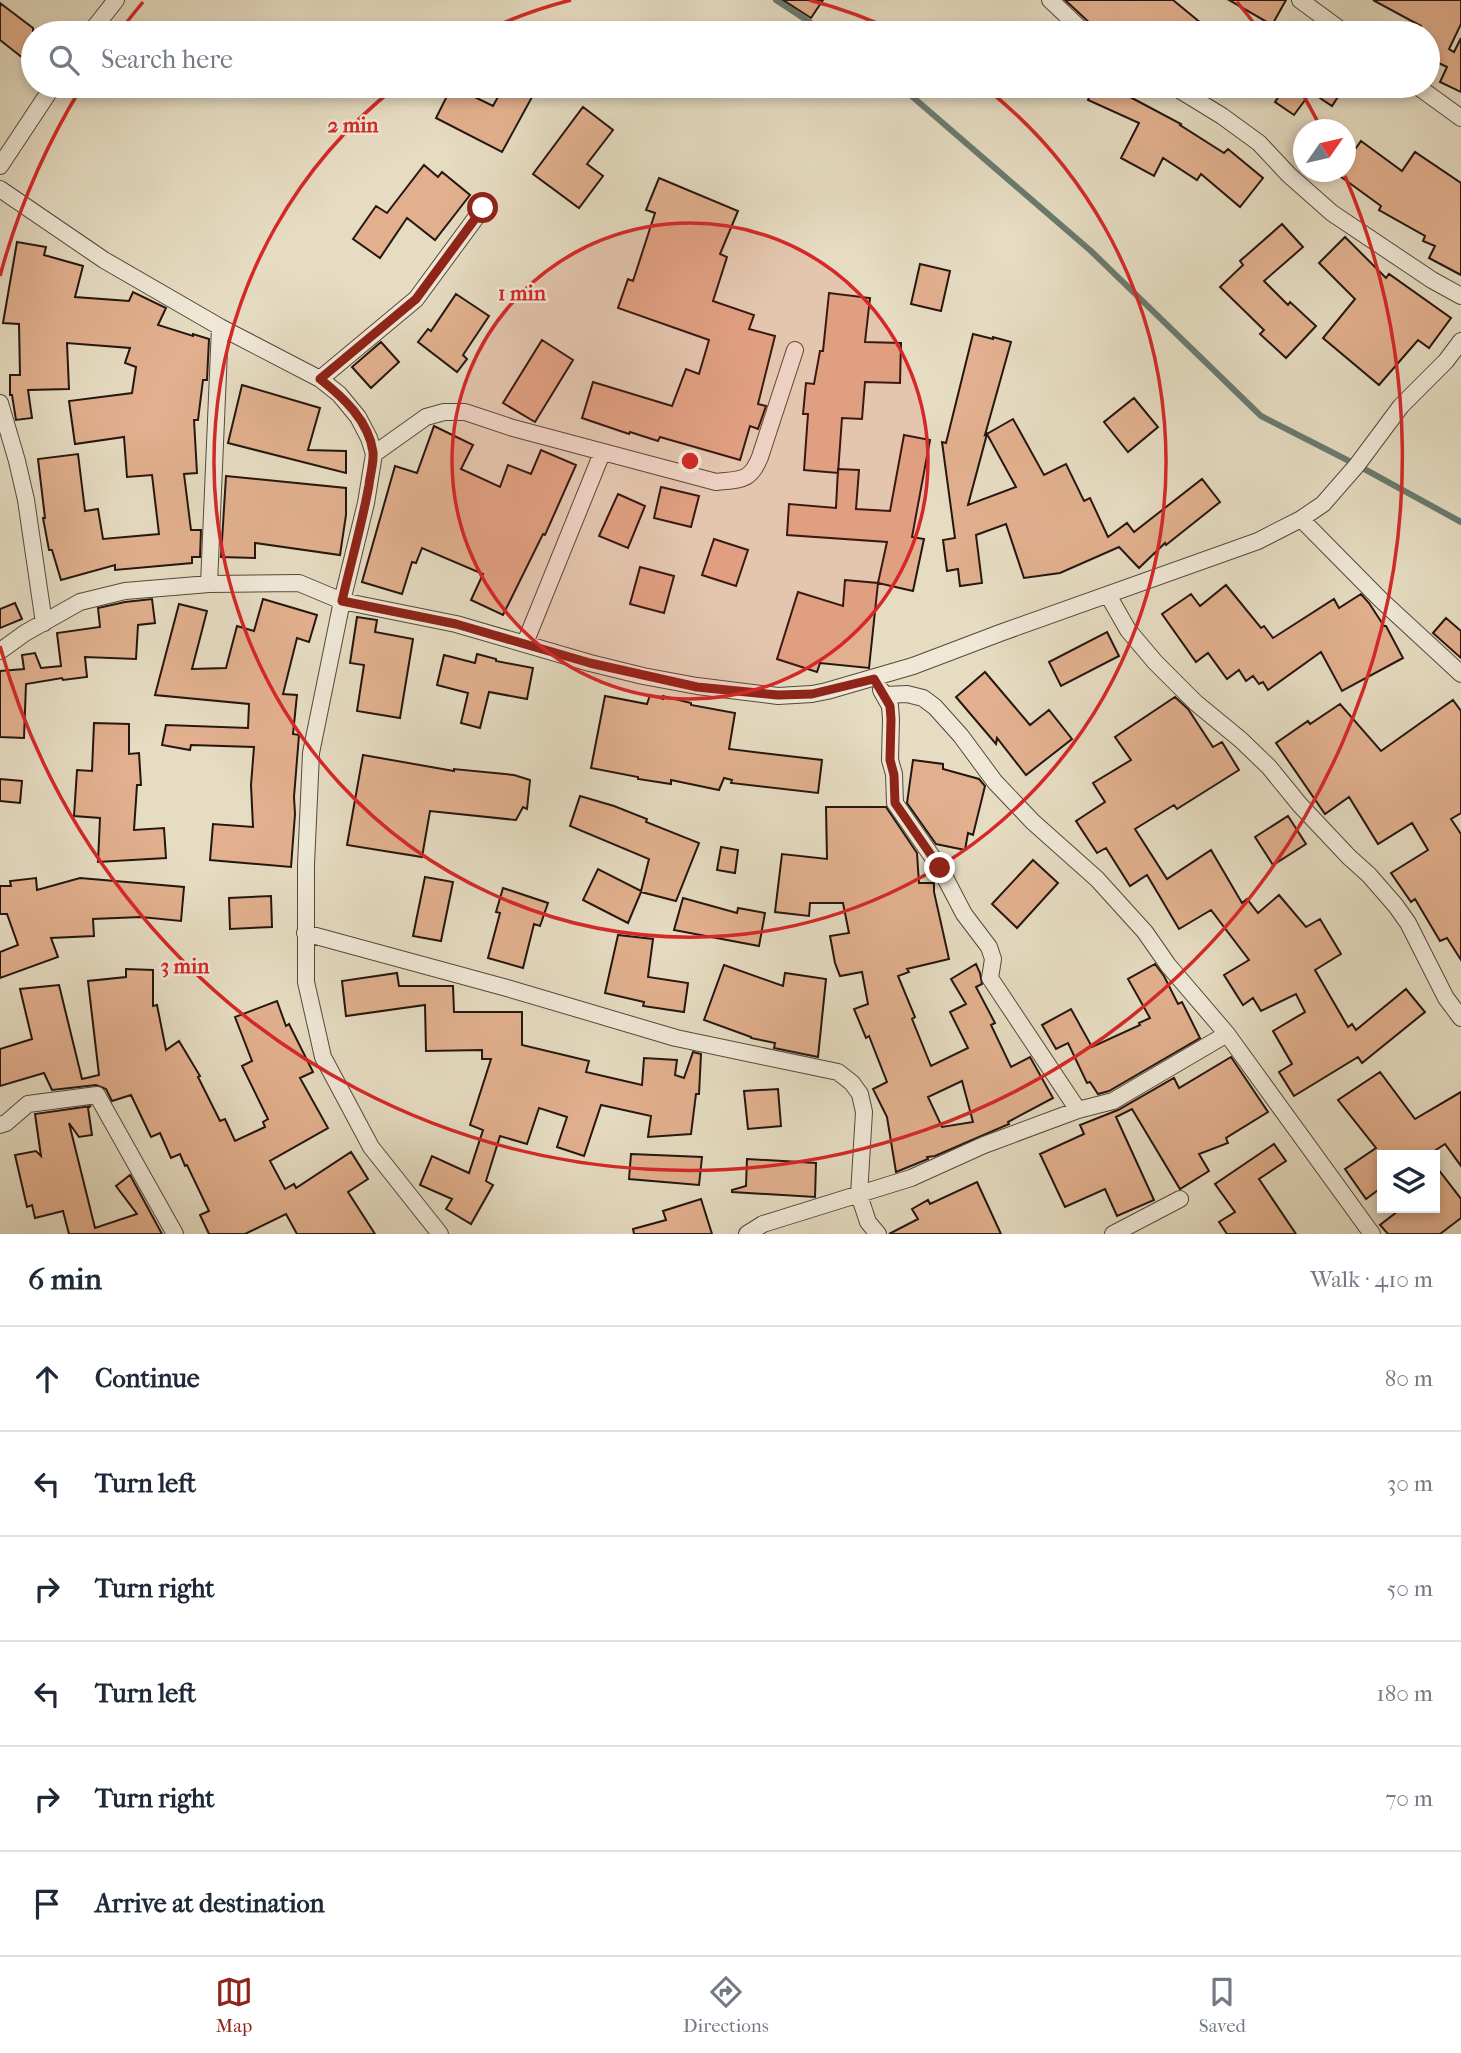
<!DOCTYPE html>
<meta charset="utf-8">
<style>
:root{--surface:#fff;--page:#f6f6f7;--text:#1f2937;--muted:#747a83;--line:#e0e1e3;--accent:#8f2418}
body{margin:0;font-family:"IM FELL French Canon",serif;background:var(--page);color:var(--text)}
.controls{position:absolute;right:21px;bottom:21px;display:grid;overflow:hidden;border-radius:0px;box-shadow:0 4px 10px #0003}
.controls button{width:63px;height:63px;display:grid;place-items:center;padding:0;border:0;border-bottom:2px solid var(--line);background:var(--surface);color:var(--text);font:35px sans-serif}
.compass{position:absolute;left:1293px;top:119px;width:63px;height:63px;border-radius:50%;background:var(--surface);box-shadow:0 4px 10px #0003;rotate:56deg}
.stop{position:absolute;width:21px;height:21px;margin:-16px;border:5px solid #8f2418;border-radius:50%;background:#fff}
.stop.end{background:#8f2418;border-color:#fff;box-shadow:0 2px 7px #0008}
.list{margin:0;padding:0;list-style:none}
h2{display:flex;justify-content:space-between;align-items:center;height:91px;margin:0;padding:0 28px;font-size:30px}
h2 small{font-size:23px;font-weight:400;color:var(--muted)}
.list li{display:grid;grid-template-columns:46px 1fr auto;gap:21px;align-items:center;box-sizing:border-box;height:105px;padding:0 28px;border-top:2px solid var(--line)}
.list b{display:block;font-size:26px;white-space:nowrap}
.list em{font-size:23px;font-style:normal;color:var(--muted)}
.icon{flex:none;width:38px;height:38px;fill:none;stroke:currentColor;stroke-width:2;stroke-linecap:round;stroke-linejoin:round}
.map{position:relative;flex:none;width:1461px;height:1234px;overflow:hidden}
.search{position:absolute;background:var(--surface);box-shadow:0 4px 10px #0003;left:21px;right:21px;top:21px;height:77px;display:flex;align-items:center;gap:18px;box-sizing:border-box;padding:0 24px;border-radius:38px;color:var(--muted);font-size:26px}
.sheet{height:721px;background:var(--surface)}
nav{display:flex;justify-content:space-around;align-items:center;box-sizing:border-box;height:98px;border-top:2px solid var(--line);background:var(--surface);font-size:19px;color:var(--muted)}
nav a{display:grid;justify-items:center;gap:4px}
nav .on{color:var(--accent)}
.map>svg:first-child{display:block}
</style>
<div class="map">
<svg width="1461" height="1234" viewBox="0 0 1461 1234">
<rect width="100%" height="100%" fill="#e6dcc2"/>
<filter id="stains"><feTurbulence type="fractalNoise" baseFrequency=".00286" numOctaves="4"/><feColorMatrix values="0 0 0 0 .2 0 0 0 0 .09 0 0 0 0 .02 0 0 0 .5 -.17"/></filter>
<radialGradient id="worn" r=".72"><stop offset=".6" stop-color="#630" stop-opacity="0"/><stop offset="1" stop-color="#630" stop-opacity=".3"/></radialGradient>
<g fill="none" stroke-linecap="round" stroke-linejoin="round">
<path stroke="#697a6f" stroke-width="6" d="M776,0L826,33
M900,86L1091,251L1261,416L1357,465L1461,522"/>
</g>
<path fill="#e2b08e" stroke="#251610" stroke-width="2" fill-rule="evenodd" d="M783,0H823L811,18Z
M1065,0H1173L1213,33H1095L1092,25Z
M1229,0H1286L1272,25Z
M1373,0H1461V24L1449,49L1454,52L1461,38V92L1440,82L1447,67L1428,58V33H1418L1421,26Z
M0,3L33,28V66L0,40Z
M452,86L493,106L504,86H538L502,152L436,118Z
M1094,86H1135L1130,97L1181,124L1180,125L1224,153L1228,149L1263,178L1240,207L1201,174L1197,180L1163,158L1154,176L1121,158L1139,123L1088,100Z
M1286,86H1345L1332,106L1311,92L1294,115L1275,102Z
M583,107L613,130L587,164L603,176L579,208L533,174Z
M1361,141L1402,171L1415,152L1461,183V275L1429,258L1435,246L1423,241L1425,236L1379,210L1381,206L1337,174L1339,172H1346V162Z
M424,165L438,177L442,172L470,195L435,240L407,218L380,258L353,239L376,206L387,213Z
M659,178L738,211L720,254L727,257L713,301L754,315L749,329L775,336L758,404L766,406L758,429L750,426L740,460L660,437L658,441L630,432L629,434L582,418L593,382L672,406L686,369L699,374L709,340L618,308L628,279L633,281L655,213L646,210Z
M1282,224L1303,247L1264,281L1288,305L1290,302L1316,326L1286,358L1260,334L1264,330L1220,287L1243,265L1240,261Z
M1345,237L1386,278L1389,274L1451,318L1429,348L1418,340L1379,385L1323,338L1355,299L1319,263Z
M17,242L46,247L44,255L83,266L75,297L129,301L133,292L166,308L158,325L193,336V334L209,339L207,380H203L198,420H194L197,473L184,474L191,530H201L200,557H192V563L115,570V565L61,580L52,550H49L43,518H45L38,459L78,454L85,511L98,509L103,539L159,534L152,475L127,477L124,437L75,444L69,401L132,393L136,367L125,363L130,348L67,343L69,389L28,390L32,418L16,420L12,395H10V375H20L19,324L3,323Z
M920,264L950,271L941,311L911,304Z
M829,293L870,298L865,342L901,343L900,383L865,382L862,419L842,418L838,473L804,470L808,414H803L806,383L814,384L820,351H823Z
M456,294L489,316L463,355L467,359L457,372L418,342L428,329L431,331Z
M973,334L993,339V337L1011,342L985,435L1013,419L1044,475L1066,464L1084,501L1090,498L1108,537L1127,523L1134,532L1202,479L1220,502L1166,545L1165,543L1139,568L1119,547L1060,573L1024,578L1006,524L976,535L982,583L960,586L958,569L947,571L943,540L955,538L942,442L946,443ZM987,434L1016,487L968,505Z
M542,340L573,360L535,422L503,403Z
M381,342L399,362L371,388L352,367Z
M242,385L320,408L308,450L346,451V473L228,443Z
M1134,398L1158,427L1128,452L1104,422Z
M434,426L473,445L461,469L500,487L508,465L531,474L541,450L576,465L545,535L543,534L503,615L471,600L483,574L422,548L416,563L412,562L402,594L362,582L395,466L417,473Z
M904,435L930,440L912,537L924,539L913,591L878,583L887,542L787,535L789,504L836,508L838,469L859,470L856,509L890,511Z
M226,476L346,488V515L340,555L255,543V558L221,557Z
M661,487L699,496L691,527L654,518Z
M618,494L645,506L628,548L599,536Z
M714,539L748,550L736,586L702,575Z
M640,567L674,576L664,613L630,604Z
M845,580L878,583L869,668L820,663L817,672L777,659L798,592L843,606Z
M1226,585L1261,628L1264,626L1273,638L1334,599L1339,608L1361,594L1369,603L1384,626H1386L1403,658L1342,691L1321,652L1268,690L1263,682L1259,684L1253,676L1246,681L1239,670L1227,679L1208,653L1196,662L1162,614L1191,594L1200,606Z
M152,599L155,623L138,625L136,659L85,657L87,677L63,680L62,678L26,684L24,738L0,737V671L24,669L22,655L35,653L41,668L61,666L57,633L100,627L98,608L125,602Z
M263,599L317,615L309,642L297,638L283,694L297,695L293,734L299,735L294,797L295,814L291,867L210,860L213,824L253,827L251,785L254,747L191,745L190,750L162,745L166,725L248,728L249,704L155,695L179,604L207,611L192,669L226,668L237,626L254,631Z
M15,603L22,619L0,628V609Z
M357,617L377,620L375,632L413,639L400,718L357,711L364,665L350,663Z
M1446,618L1461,631V658L1433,633Z
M1107,632L1119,656L1061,686L1049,662Z
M477,654L496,659V661L533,668L527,699L489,692L480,728L461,723L468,693L437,685L444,655L475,663Z
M985,672L1030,725L1049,710L1072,739L1026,775L997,738L996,744L956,697Z
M650,695L663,699V696L691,703V705L735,713L729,749L822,760L818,793L731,783L732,780L724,778L719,790L671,780V784L638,779V777L591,768L605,696L647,704Z
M1175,697L1188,709L1213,747L1222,742L1239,770L1177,809L1174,805L1135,829L1167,879L1211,850L1242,903L1247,899L1258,913L1279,895L1306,927L1320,919L1341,954L1315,970L1348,1027L1352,1024L1356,1030L1406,989L1425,1012L1362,1063L1358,1057L1294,1096L1279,1072L1292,1064L1273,1031L1305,1012L1296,994L1261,1011L1253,998L1243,1005L1224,975L1249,960L1211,910L1179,929L1147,875L1130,886L1106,848L1097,853L1076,821L1105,802L1093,783L1131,760L1115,737Z
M1453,700L1461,711V813L1451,819L1461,834V960L1447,938L1440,941L1415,899L1411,902L1391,873L1428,850L1412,823L1378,844L1349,797L1325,814L1276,743L1308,721L1310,724L1340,704L1381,751Z
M94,723L129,724V754L139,753L141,785H137L134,830L164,828L166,858L98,862L100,818L74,816L77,770L92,771Z
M363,755L454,771V769L514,775L530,780L527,809L523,807L516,820L430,811L422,857L347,845Z
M913,760L943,764V769L979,779L985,786L973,835L968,833L965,850L936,844L907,803Z
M0,779L22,781L20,803L0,801Z
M580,796L614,806L647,819L646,822L699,843L676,901L641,892L628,923L583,900L598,869L641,891L649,859L570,826Z
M826,807H886L917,853L919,883H934V892L949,959L907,969L909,972L898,976L915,1017L912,1019L931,1066L968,1048L950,1012L966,1004L951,979L976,964L980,973L982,984L976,987L995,1023L991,1025L1011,1067L1030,1057L1053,1098L1008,1122L1009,1124L935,1156L927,1157L928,1159L896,1172L887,1117L873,1089L887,1082L869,1036L866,1038L854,1009L868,1004L862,972L840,976L835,963L830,936L849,933L843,903H810L809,916L775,912L782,854L827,859ZM962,1081L973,1122L942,1127L928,1097Z
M1288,816L1306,844L1273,865L1255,837Z
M721,847L738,850L735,873L717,870Z
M1033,860L1058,883L1017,928L992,904Z
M425,877L453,882L441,941L413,936Z
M36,878L37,890L80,878L184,887L181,921L141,917L93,919L94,936L51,938L58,957L0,978V952L18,945L7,914H0V886H11L10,881Z
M503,888L548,903L540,926L534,924L523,968L488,958L500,913L496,912Z
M271,896L272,927L230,929L229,898Z
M683,898L737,913L738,908L765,913L759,946L674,930Z
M618,935L653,939L648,977L688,983L684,1012L643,1006L644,1002L605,993Z
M1155,964L1164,976L1178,1004L1182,1002L1200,1038L1109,1091L1098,1094L1090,1082L1087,1083L1068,1043L1056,1049L1042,1025L1071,1009L1092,1047L1140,1025L1139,1023L1150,1018L1128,979Z
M724,965L783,986L785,973L826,979L818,1057L774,1048L775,1043L751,1038V1037L704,1020Z
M126,969L153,970V1006L157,1005L166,1050L179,1041L200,1076L198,1077L220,1121L225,1119L235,1141L265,1127L263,1122L268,1119L242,1066L252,1061L235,1017L277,1001L286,1026L289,1024L313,1072L300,1078L328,1128L270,1161L285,1189L294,1184L296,1188L351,1152L368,1179L348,1192L375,1234H297L286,1214L245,1234H209L200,1215L209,1211L187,1165L185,1166L180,1154L171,1158L160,1133L151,1137L131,1095L112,1101L106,1089L96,1085L52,1090L44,1073L0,1086V1049L32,1039L20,989L59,985L82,1079L99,1075L88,981L126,977Z
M397,973L399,986H453L454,1012H522V1045L589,1061L586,1072L642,1085L644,1058L677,1060L675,1075L684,1078L693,1052L701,1054L699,1094H696L691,1134L648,1137L651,1116L601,1105L584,1156L557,1147L567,1117L539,1108L527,1144L500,1136L486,1181L493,1185L471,1224L446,1209L452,1199L420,1185L432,1156L469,1173L483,1130L470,1125L491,1059H482V1050L426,1051L425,1005L346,1016L342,981Z
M1231,1057L1268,1112L1226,1138L1228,1143L1199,1154L1209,1171L1180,1189L1132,1109L1116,1117L1154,1200L1117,1216L1105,1189L1065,1207L1040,1154L1084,1134L1080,1125L1118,1110L1174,1078L1179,1088Z
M1380,1072L1415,1119L1461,1092V1166L1445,1144L1428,1155H1382V1187L1366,1199L1345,1169L1376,1148L1338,1100Z
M778,1089L781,1126L748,1129L744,1091Z
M91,1106L88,1108L92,1135L79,1137L69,1123L95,1228L137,1214L116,1186L130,1175L162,1234H69L63,1211L35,1218L32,1205L27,1207L15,1155L36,1151L41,1156L35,1114Z
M1274,1144L1286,1161L1259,1179L1296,1234H1227L1219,1222L1235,1212L1215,1184Z
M631,1154L702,1157L699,1185L629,1179Z
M747,1159L816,1163L815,1197L732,1192V1190L746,1186Z
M1435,1165L1461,1199V1218L1440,1234H1388L1380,1225L1402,1208H1435Z
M977,1182L1001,1234H889L918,1219L912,1209L928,1200L930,1204Z
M701,1199L712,1234H634L633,1229L666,1220L663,1211Z"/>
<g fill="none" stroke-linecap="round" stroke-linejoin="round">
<g stroke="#55483c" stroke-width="18">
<path id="street" d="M1050,0L1085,33
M1300,0L1345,33
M90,33L116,0
M1173,86L1222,116L1259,143L1289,175L1332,213L1432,280L1461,296
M1417,86L1461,118
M0,166L53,86
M0,189L104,260L220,327L320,379L339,394L358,417L369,438L374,454L366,503L342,601L311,753L306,865V982L323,1057L371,1147L440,1234
M320,379L416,299L483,208
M0,403L17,461L26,500L44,623
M374,454L426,417L444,412H465L513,428L716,482C741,479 750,482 760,457L795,350
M1301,519L1381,600L1461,674
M209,584L220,327
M1108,595L1128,630L1155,662L1196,703L1241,740L1269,767L1300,805L1349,857L1369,875L1396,906L1408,923L1446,998L1461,1018
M525,643L602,453
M0,651L25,633L80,602L125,591L209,584L299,583L342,601L456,624L590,663L643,676L697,686L778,696L812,694L827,691L913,666L1000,633L1258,541L1301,519L1323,504L1357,465L1401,406L1446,361L1461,341
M881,690L890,706L891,719L890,760L894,774L895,803L940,868L964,914L989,947L993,959L990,978L1078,1110
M885,695L907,694L923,698L935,707L961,736L995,782L1033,822L1097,879L1145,932L1168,965L1227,1034L1372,1234
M305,933L507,988L676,1038L838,1072L852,1083L860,1094L864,1112L859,1195L868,1222L878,1234
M0,1125L6,1123L28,1104L97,1095L175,1234
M747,1234L763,1224L911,1178L984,1145L1078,1110L1113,1101L1227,1034
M1113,1234L1180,1199"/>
</g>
<use href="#street" stroke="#efe8d7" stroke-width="16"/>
</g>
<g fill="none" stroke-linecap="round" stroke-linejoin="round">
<path stroke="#8f2418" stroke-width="9" d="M483,208L416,299L320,379C343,397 369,421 373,452C374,462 370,475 369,485C362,524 351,562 342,601L456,624L590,663L697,687L778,695L812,694L874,679L890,706L891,719L890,760L894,775L895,803L940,868"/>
</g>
<circle cx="690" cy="461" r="238" fill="#d62828" fill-opacity=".12"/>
<g fill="none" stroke="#d62828" stroke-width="3.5">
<circle cx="690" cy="461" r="238"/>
<path d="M481 33A476 476 0 0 1 571 0M809 0A476 476 0 0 1 899 33M983 86A476 476 0 1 1 397 86"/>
<path d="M0 276A714 714 0 0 1 81 88M120 31A714 714 0 0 1 143 2M1237 2A714 714 0 0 1 1260 31M1299 88A714 714 0 0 1 1320 126M1345 176A714 714 0 1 1 0 646"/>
</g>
<circle cx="690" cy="461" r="10" fill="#d62828" stroke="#efe8d7" stroke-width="3.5"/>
<g font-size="21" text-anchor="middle" font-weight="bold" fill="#d62828" stroke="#efe8d7" stroke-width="5" stroke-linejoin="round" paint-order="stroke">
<text x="353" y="132">2 min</text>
<text x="522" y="300">1 min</text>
<text x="185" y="973">3 min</text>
</g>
<rect width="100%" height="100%" filter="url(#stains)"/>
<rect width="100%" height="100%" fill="url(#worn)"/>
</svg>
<div class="controls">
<button><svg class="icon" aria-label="layers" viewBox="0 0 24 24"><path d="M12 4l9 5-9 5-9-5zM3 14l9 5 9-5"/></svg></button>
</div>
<svg class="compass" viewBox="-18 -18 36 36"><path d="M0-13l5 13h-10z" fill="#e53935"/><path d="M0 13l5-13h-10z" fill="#747a83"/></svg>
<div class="stop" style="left:483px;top:208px"></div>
<div class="stop end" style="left:940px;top:868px"></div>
<div class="search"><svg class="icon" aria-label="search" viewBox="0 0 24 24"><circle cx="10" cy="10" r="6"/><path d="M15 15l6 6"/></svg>Search here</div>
</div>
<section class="sheet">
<h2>6 min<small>Walk · 410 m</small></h2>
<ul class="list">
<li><svg class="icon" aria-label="ahead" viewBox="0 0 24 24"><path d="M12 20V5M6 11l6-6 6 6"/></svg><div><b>Continue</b></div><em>80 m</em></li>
<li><svg class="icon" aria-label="left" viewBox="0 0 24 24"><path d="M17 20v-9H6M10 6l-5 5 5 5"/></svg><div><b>Turn left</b></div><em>30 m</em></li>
<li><svg class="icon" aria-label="right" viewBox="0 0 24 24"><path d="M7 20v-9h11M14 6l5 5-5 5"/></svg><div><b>Turn right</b></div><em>50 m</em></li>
<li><svg class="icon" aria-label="left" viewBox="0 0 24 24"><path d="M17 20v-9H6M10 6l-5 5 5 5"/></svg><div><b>Turn left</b></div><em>180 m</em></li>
<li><svg class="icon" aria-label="right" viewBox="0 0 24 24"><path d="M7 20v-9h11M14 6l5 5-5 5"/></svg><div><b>Turn right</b></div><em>70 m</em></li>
<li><svg class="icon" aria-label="arrive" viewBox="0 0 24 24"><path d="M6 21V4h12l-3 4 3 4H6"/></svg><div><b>Arrive at destination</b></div></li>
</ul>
</section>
<nav>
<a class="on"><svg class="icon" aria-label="map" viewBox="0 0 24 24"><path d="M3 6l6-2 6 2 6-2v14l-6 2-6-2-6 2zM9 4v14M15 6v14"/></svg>Map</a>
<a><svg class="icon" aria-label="directions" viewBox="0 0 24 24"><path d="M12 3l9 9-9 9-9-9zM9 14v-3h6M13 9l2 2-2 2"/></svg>Directions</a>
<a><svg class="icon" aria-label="saved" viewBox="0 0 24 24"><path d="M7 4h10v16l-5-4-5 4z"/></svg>Saved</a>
</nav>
